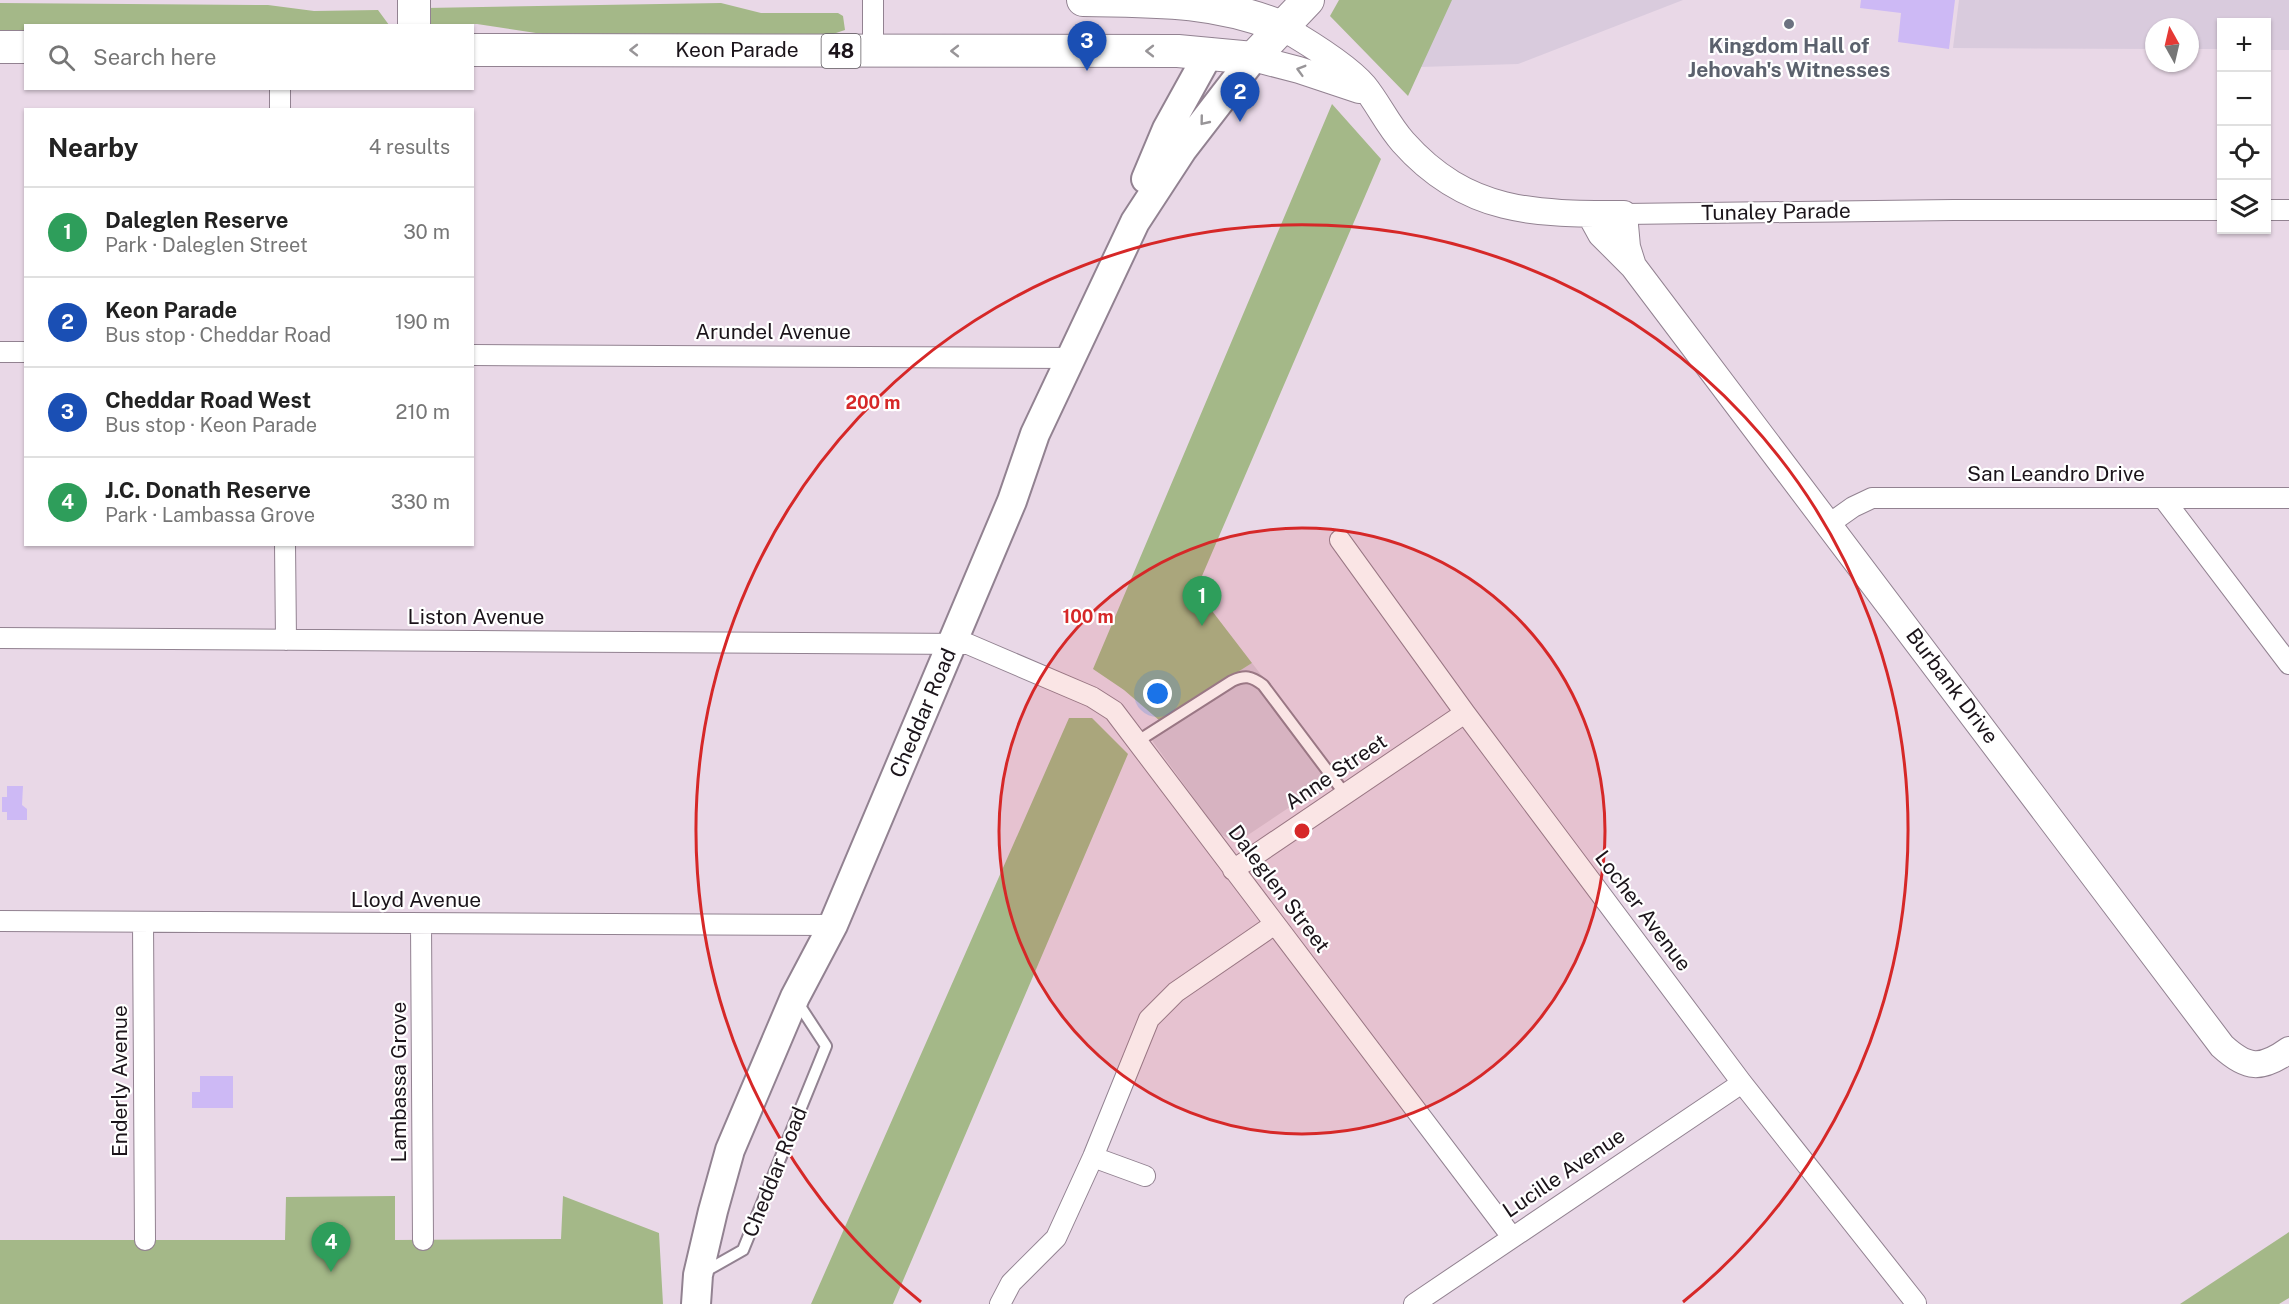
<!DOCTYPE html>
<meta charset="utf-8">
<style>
:root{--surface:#fff;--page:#f2f2f2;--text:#222;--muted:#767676;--line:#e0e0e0;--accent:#2563eb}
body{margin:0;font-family:"Public Sans",sans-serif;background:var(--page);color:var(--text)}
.controls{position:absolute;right:18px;top:18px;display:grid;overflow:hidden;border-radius:0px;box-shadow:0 2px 4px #0004}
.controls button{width:54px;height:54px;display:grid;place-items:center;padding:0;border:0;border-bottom:2px solid var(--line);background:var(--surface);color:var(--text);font:30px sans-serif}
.compass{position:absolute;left:2145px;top:18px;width:54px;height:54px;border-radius:50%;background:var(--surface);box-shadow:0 2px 4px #0004;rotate:352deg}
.you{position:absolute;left:1158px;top:694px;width:21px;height:21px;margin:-15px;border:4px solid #fff;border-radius:50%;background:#1a73e8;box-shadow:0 0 0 9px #1a73e833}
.badge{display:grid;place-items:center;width:39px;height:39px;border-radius:50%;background:var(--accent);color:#fff;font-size:20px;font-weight:700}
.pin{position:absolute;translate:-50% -50px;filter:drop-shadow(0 2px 3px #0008)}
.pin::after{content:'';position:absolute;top:32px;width:21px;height:18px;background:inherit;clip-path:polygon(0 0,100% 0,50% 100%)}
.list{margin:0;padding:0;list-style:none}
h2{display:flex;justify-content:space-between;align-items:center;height:78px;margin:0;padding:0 24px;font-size:26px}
h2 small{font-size:20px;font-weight:400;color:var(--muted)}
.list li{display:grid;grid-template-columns:39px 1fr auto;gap:18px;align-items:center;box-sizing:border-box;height:90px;padding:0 24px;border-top:2px solid var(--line)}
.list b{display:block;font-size:22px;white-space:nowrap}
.list p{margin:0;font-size:20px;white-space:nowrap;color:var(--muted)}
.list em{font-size:20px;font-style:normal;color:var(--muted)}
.icon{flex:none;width:33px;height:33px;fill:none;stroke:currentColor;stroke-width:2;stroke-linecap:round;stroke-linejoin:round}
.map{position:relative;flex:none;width:2289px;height:1304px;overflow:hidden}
.search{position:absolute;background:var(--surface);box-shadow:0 2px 4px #0004;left:24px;top:24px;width:450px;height:66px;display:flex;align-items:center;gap:15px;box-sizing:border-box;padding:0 21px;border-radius:0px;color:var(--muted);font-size:22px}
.panel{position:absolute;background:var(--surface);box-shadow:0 2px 4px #0004;left:24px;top:108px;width:450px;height:438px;border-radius:0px}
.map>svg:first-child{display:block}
</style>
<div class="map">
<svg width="2289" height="1304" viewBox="0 0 2289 1304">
<rect width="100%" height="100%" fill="#e9d8e7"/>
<path fill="#d8c7d6" d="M1252,663L1338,775L1236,843L1220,834L1153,742L1147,727Z"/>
<path fill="#d9cbdd" d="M1449,0H1683L1518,64L1420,67Z
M1959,0H2289V50H2267L2266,22H2222L2221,49H2190V27H2154V49L1953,48Z"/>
<path fill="#a4b888" d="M1339,0H1452L1408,96L1330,16Z
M0,3L268,5L314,11L378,10L389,25L26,26L25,32H0Z
M721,3L761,13H838L843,16L845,30L833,34L549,35L477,24L430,25L426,8Z
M1332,104L1381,159L1196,590L1252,663L1160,721L1124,690L1093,669Z
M1069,718H1092L1128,754L893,1304H811Z
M395,1196V1240L561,1239L563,1196L659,1233L663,1304H0V1240H285L286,1197Z
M2289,1232V1298L2279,1304H2180Z"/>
<path fill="#cdb9f5" d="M1861,0H1955L1949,49L1898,42L1901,13L1860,8Z
M7,786H23L22,805L27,809V820H7V812H2V797H7Z
M200,1076H233V1108H192V1092H200Z"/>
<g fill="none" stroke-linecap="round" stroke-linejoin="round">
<g stroke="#928291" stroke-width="14">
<path id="service" d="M1138,741L1232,681C1245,675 1251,676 1263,685L1345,794
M704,1272L743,1250L826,1046L796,1000"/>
</g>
<g stroke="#928291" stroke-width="22">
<path id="minor" d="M873,51V0
M280,88V110
M2266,210H2289
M1624,214L1953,210H2222
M0,352H26
M472,355L1073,358
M2163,498L2289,664
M1829,524L1853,507L1872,498H2289
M1340,540L1465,713L1742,1083L1916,1303L1914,1304
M285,544L286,640
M0,638L968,644L1092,697L1114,711L1512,1237
M1233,870L1465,713
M0,921L833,925
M143,922L145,1240
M421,924L423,1240
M1093,1157L1145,1176
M1000,1304L1011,1283L1056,1238L1093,1157L1149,1019L1176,992L1275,924
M1414,1304L1742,1083"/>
</g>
<g stroke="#928291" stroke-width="28">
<path id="tertiary" d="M1282,27C1306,41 1346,65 1364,86C1378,103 1387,124 1403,142C1467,214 1535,214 1624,214L1627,247L1633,266
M1253,58L1299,70L1359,90
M1590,214L1601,234L1633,266L2222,1046C2247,1069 2261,1070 2289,1050"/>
</g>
<g stroke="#928291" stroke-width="32">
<path id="secondary" d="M1146,179L1167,129L1209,53
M696,1304L698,1275L713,1211L730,1150L795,997L833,925L1012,501L1035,434L1135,222L1182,150L1253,58"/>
</g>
<g stroke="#928291" stroke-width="34">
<path id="primary" d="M414,0V26
M1083,0C1156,1 1215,0 1282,27
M0,47H26
M472,50L1178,51L1253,58L1308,0"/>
</g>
<use href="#service" stroke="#fff" stroke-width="10"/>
<use href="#minor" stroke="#fff" stroke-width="20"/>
<use href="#tertiary" stroke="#fff" stroke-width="26"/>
<use href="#secondary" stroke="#fff" stroke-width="28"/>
<use href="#primary" stroke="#fff" stroke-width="32"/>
</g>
<defs><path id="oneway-chevron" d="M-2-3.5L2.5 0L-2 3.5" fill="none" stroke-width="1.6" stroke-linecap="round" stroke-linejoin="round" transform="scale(1.5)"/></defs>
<g stroke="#989598">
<use href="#oneway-chevron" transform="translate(634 50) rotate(-180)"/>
<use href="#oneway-chevron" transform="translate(955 51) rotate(180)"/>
<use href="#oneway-chevron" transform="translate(1150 51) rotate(-180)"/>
<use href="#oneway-chevron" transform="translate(1301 70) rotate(-164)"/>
<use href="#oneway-chevron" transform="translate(1204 121) rotate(129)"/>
</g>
<circle cx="1302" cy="831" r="303" fill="#d62828" fill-opacity=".12"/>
<g fill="none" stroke="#d62828" stroke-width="3">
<circle cx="1302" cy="831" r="303"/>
<path d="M921 1302A606 606 0 1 1 1683 1302"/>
</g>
<circle fill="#6b7280" stroke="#fff" stroke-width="2" cx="1789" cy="24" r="6"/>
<g text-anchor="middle" stroke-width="4.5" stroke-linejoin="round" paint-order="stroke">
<rect fill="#fff" stroke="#5f5a5f" stroke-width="1.5" x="821.5" y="34" width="39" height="34" rx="4.5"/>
<g font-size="20" font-weight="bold" fill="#1b141a">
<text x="841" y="58">48</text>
</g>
<g font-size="21" font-weight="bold" fill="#5b616d" stroke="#fff">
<text x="1789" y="53">Kingdom Hall of<tspan x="1789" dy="24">Jehovah's Witnesses</tspan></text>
</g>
<g font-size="21" fill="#1b141a" stroke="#fff">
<text x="737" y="57">Keon Parade</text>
<text transform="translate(1776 212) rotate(-1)" y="7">Tunaley Parade</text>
<text x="773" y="339">Arundel Avenue</text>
<text x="2056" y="481">San Leandro Drive</text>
<text x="476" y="624">Liston Avenue</text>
<text transform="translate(1952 686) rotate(53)" y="7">Burbank Drive</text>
<text transform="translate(923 713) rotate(-67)" y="7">Cheddar Road</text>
<text transform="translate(1336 772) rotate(-34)" y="7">Anne Street</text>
<text transform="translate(1279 889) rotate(53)" y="7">Daleglen Street</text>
<text x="416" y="907">Lloyd Avenue</text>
<text transform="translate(1643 911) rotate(53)" y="7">Locher Avenue</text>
<text transform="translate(120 1081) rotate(-90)" y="7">Enderly Avenue</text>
<text transform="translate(399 1082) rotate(-90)" y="7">Lambassa Grove</text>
<text transform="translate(775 1172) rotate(-68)" y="7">Cheddar Road</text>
<text transform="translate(1564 1173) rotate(-34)" y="7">Lucille Avenue</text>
</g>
</g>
<circle cx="1302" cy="831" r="9" fill="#d62828" stroke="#fff" stroke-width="3"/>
<g font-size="18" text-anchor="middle" font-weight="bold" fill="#d62828" stroke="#fff" stroke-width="4.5" stroke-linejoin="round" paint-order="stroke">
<text x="873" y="409">200 m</text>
<text x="1088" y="623">100 m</text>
</g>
</svg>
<div class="controls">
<button>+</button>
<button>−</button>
<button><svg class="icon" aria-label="locate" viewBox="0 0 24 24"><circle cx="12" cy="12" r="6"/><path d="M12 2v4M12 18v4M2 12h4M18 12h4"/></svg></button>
<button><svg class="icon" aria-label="layers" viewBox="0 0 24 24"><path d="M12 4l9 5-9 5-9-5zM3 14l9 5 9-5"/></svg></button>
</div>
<svg class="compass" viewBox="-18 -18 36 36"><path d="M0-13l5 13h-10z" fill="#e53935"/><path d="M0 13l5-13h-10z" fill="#767676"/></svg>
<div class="you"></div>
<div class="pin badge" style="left:1202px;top:626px;background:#2e9e5b">1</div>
<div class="pin badge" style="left:1240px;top:122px;background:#1a4fb4">2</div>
<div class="pin badge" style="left:1087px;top:71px;background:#1a4fb4">3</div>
<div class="pin badge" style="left:331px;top:1272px;background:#2e9e5b">4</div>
<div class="search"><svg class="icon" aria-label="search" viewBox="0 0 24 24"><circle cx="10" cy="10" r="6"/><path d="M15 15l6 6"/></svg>Search here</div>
<section class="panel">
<h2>Nearby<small>4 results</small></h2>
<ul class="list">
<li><span class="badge" style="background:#2e9e5b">1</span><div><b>Daleglen Reserve</b><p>Park · Daleglen Street</p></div><em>30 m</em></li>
<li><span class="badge" style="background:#1a4fb4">2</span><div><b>Keon Parade</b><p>Bus stop · Cheddar Road</p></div><em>190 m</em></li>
<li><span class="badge" style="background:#1a4fb4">3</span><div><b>Cheddar Road West</b><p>Bus stop · Keon Parade</p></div><em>210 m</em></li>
<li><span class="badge" style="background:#2e9e5b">4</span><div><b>J.C. Donath Reserve</b><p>Park · Lambassa Grove</p></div><em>330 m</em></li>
</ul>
</section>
</div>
